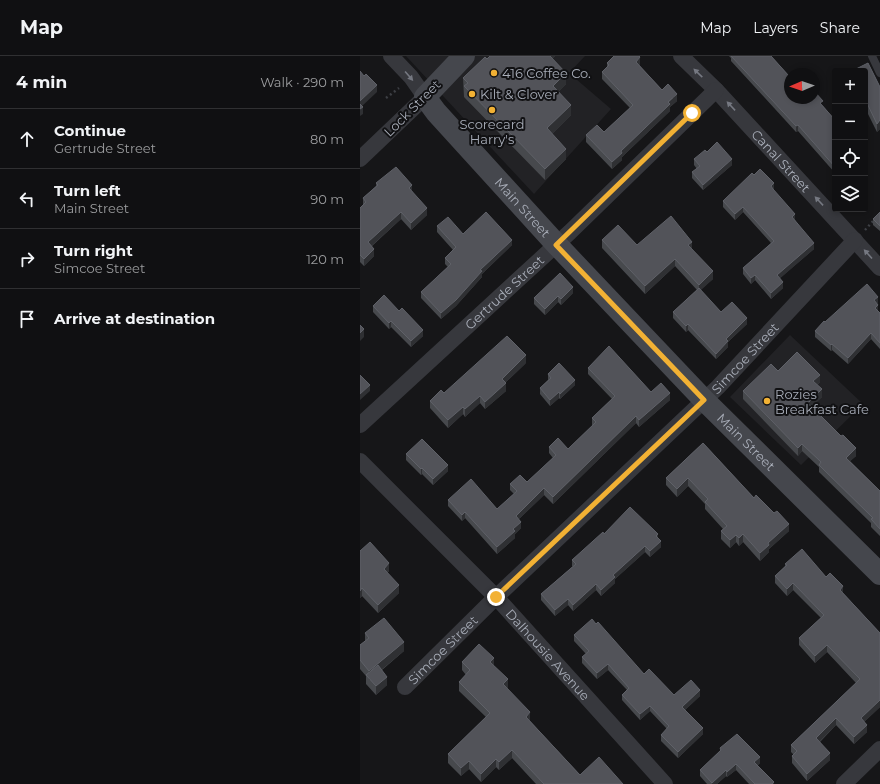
<!DOCTYPE html>
<meta charset="utf-8">
<style>
:root{--surface:#101012;--page:#1e1e20;--text:#f1f3f6;--muted:#9c9d9f;--line:#303032}
body{margin:0;font-family:Montserrat,sans-serif;background:var(--page);color:var(--text)}
.controls{position:absolute;right:12px;top:12px;display:grid;overflow:hidden;border-radius:4px;box-shadow:0 2px 6px #0003}
.controls button{width:36px;height:36px;display:grid;place-items:center;padding:0;border:0;border-bottom:1px solid var(--line);background:var(--surface);color:var(--text);font:20px sans-serif}
.compass{position:absolute;left:424px;top:12px;width:36px;height:36px;border-radius:50%;background:var(--surface);box-shadow:0 2px 6px #0003;rotate:268deg}
.stop{position:absolute;width:12px;height:12px;margin:-9px;border:3px solid #f2b134;border-radius:50%;background:#fff}
.stop.end{background:#f2b134;border-color:#fff;box-shadow:0 1px 4px #0008}
.list{margin:0;padding:0;list-style:none}
h2{display:flex;justify-content:space-between;align-items:center;height:52px;margin:0;padding:0 16px;font-size:17px}
h2 small{font-size:13px;font-weight:400;color:var(--muted)}
.list li{display:grid;grid-template-columns:26px 1fr auto;gap:12px;align-items:center;box-sizing:border-box;height:60px;padding:0 16px;border-top:1px solid var(--line)}
.list b{display:block;font-size:15px;white-space:nowrap}
.list p{margin:0;font-size:13px;white-space:nowrap;color:var(--muted)}
.list em{font-size:13px;font-style:normal;color:var(--muted)}
.icon{flex:none;width:22px;height:22px;fill:none;stroke:currentColor;stroke-width:2;stroke-linecap:round;stroke-linejoin:round}
.map{position:relative;flex:none;width:520px;height:728px;overflow:hidden}
header{display:flex;align-items:center;gap:24px;box-sizing:border-box;height:56px;padding:0 20px;background:var(--surface);border-bottom:1px solid var(--line)}
header strong{font-size:19px}
nav{display:flex;gap:22px;margin-inline-start:auto;font-size:14px}
main{display:flex}
aside{flex:1;background:var(--surface)}
.map>svg:first-child{display:block}
</style>
<header>
<strong>Map</strong>
<nav><a>Map</a><a>Layers</a><a>Share</a></nav>
</header>
<main>
<aside>
<h2>4 min<small>Walk · 290 m</small></h2>
<ul class="list">
<li><svg class="icon" aria-label="ahead" viewBox="0 0 24 24"><path d="M12 20V5M6 11l6-6 6 6"/></svg><div><b>Continue</b><p>Gertrude Street</p></div><em>80 m</em></li>
<li><svg class="icon" aria-label="left" viewBox="0 0 24 24"><path d="M17 20v-9H6M10 6l-5 5 5 5"/></svg><div><b>Turn left</b><p>Main Street</p></div><em>90 m</em></li>
<li><svg class="icon" aria-label="right" viewBox="0 0 24 24"><path d="M7 20v-9h11M14 6l5 5-5 5"/></svg><div><b>Turn right</b><p>Simcoe Street</p></div><em>120 m</em></li>
<li><svg class="icon" aria-label="arrive" viewBox="0 0 24 24"><path d="M6 21V4h12l-3 4 3 4H6"/></svg><div><b>Arrive at destination</b></div></li>
</ul>
</aside>
<div class="map">
<svg width="520" height="728" viewBox="0 0 520 728">
<rect width="100%" height="100%" fill="#161618"/>
<path fill="#222225" d="M46,0H225L209,17L251,53L174,138Z
M430,279L503,348L441,409L370,341Z"/>
<g fill="none" stroke-linecap="round" stroke-linejoin="round">
<path stroke="#3d3f44" stroke-width="2.5" stroke-dasharray="2 3" stroke-linecap="butt" d="M26,42L39,32
M505,174L514,164"/>
<path stroke="#37383d" stroke-width="8" d="M512,0L520,17"/>
<g stroke="#37383d" stroke-width="16">
<path id="s1" d="M321,0L356,34L520,212"/>
<path d="M0,103L65,41L51,21L31,0"/>
<path id="s2" d="M0,369L210,176L356,34"/>
<path id="s3" d="M0,405L136,541L305,728"/>
<path id="s4" d="M45,631L136,541L358,331L495,184"/>
<path d="M484,728L520,693"/>
</g>
<path stroke="#45474d" stroke-width="22" id="s5" d="M104,0L65,41L76,56L197,189L344,344L520,518"/>
</g>
<path fill="#47494d" d="M130,0H195L192,3L206,28L198,36L211,59L192,78L206,103L185,124L104,41L103,22Z
M369,0H411L429,20L463,50L475,64V117L438,75L436,76L371,5V2Z
M247,7L280,8L279,9L302,34L317,45L310,51V55L262,101V104L252,113L226,86V79L244,76L270,52L242,23V16L247,11Z
M505,15L520,31V73L517,76L505,52Z
M347,96L372,109L343,134L332,122V116L337,113L334,109V103Z
M394,119L414,133L413,134L435,164L454,193L420,222L423,232L411,243L395,224L391,228L383,218V212L411,187L383,156L375,164L363,151V145Z
M16,127L52,135L67,159L51,174L41,163L12,190L14,200L4,210L0,206V152L3,149V142L16,130Z
M520,156V175L513,169V163Z
M77,170L103,178L152,189L122,218V221L96,250L81,263L61,242V236L88,211L85,208V202L93,194L77,176Z
M242,184L277,189L332,193L353,223L340,234L361,256L387,268L368,286V291L356,303L328,274L326,276L313,262V256L337,234L315,210L285,238L242,192Z
M213,237L201,249L198,246L185,259L174,248V242Z
M518,247L517,248L518,255L520,257V293L511,283L488,308L472,294L471,295L455,281V275L465,266Z
M13,250L63,280L51,291L31,271L29,273L13,256Z
M166,307L145,327L146,335L125,353L120,347L105,361L103,358L88,372L70,352V345L84,337Z
M228,312L310,344L279,371L276,367L193,448L184,439L159,463L161,472L155,478V482L137,498L105,462L102,465L88,450V444L137,453L154,438L150,434V428L167,426L193,402L189,397V391L208,393L233,369H232V362L252,343L228,318Z
M418,315L460,326L457,329L462,341L452,350L496,400L490,405L520,435V480L511,471V467L459,416V411L442,395L438,400L383,343V335Z
M188,318L215,329L200,343L199,342L190,350L180,338V332L188,324Z
M343,387L394,442L429,475L409,493V496L400,505L383,486L379,490L376,486L370,492L361,483V475L363,473L345,453V448L328,430L317,441L306,429V422Z
M46,398L88,415L73,429L62,418L61,419L46,404Z
M244,478L298,483L301,491L290,501L285,496L255,523V527L241,540L236,534L213,555L208,549L195,560L181,544V538L213,510H212V504Z
M0,495L29,515L27,517L39,537L18,557L2,540L0,542Z
M425,508L466,521L483,537L520,577V651L504,666L507,676L494,688L476,669L460,686L470,704L447,725L432,707V700L434,699L431,696V689L496,627L467,596L455,607L439,589V582L461,562L433,534L427,540L415,527V520L425,510Z
M236,568L284,618L314,639L340,640L325,654L343,678L318,702L301,685V679L307,673L290,655L280,664L262,644V639L267,634L248,614L237,623L222,607V601L226,598L214,585V579Z
M5,577L44,595L22,614L27,629L16,639L6,628V620L0,613V589L5,585Z
M102,606L134,610L148,631L147,632L170,665L220,719L263,728H176L152,702L139,714L136,711L121,726L109,713L101,720L88,707V698L126,661L99,635V626L106,619L102,614Z
M360,692L400,707L397,710L414,728H389L376,714L367,721L366,720L357,728H347L340,720V714L360,695Z"/>
<path fill="#2f3033" d="M187,0H195L187,8Z
M280,1V8L276,12V6Z
M206,17V28L193,41V30Z
M17,29V36L0,52V45Z
M317,38V45L310,51V55L262,101V104L252,113V106L261,95Z
M211,49V59L187,83V72Z
M3,51V58L0,60V53Z
M520,64V73L517,76V68Z
M438,69V75L436,76V70Z
M206,93V103L185,124V113Z
M372,103V109L343,134V129Z
M414,127V133L411,136V130Z
M52,129V136L49,132Z
M383,151V156L375,164V158Z
M67,152V159L51,174V167Z
M41,156V163L8,193V186Z
M435,158V164L432,167V161Z
M152,184V189L122,218V221L96,250L81,263V257L120,214Z
M332,186V193L328,196V189Z
M454,187V193L417,225V219Z
M14,193V200L4,210V203Z
M315,203V210L285,238V230Z
M353,215V223L339,236V229Z
M395,219V224L391,228V222Z
M423,226V232L411,243V237Z
M213,231V237L201,249V243Z
M198,240V246L185,259V253Z
M518,241V247L514,250V244Z
M518,249V255L515,258V252Z
M387,262V268L368,286V291L356,303V298L366,283Z
M31,265V271L29,273V267Z
M328,268V274L326,276V270Z
M4,273V281L0,285V277Z
M63,274V280L51,291V285Z
M511,277V283L488,308V302Z
M472,288V294L471,295V289Z
M166,299V307L142,330V323Z
M460,319V326L453,332V325Z
M215,324V329L200,343V338Z
M146,327V335L125,353V346Z
M10,329V335L0,344V338Z
M462,333V341L448,354V347Z
M199,336V342L190,350V344Z
M310,337V344L279,371V364Z
M120,340V347L105,361V353Z
M103,351V358L88,372V364Z
M276,360V367L193,448V441Z
M442,388V395L438,400V392Z
M496,392V400L486,409V402Z
M88,409V415L73,429V423Z
M62,412V418L61,419V413Z
M328,422V430L317,441V433Z
M184,432V439L156,466V460Z
M105,456V462L102,465V459Z
M161,466V472L155,478V482L137,498V491L153,473Z
M429,468V475L409,493V496L400,505V497L408,487Z
M298,478V483L296,480Z
M383,478V486L379,490V482Z
M376,479V486L370,492V484Z
M301,485V491L290,501V495Z
M285,490V496L255,523V527L241,540V534L253,519Z
M29,507V515L24,520V513Z
M433,527V534L427,540V533Z
M236,528V534L213,555V549Z
M39,529V537L18,557V549Z
M483,530V537L480,534Z
M2,532V540L0,542V535Z
M208,543V549L195,560V554Z
M44,586V595L9,624V615Z
M467,589V596L455,607V600Z
M134,602V610L130,606Z
M248,608V614L237,623V617Z
M27,621V629L16,639V630Z
M148,623V631L143,636V628Z
M340,634V640L322,657V651Z
M520,644V651L501,669V662Z
M290,650V655L280,664V658Z
M170,656V665L166,669V661Z
M476,662V669L456,689V682Z
M507,669V676L494,688V681Z
M343,672V678L318,702V696Z
M152,694V702L139,714V706Z
M470,697V704L447,725V718Z
M400,701V707L394,712V706Z
M136,703V711L121,726V718Z
M109,705V713L101,720V712Z
M376,708V714L367,721V716Z
M366,714V720L357,728H352V727Z"/>
<path fill="#525359" stroke="#5f6168" d="M130,0H190L206,17L193,30L211,49L187,72L206,93L185,113L104,30L108,27L103,22L125,1L127,3Z
M254,0H279L280,1L276,6L302,34L308,28L317,38L308,46L310,48L261,95L262,97L252,106L226,79L237,69L244,76L273,49L242,16L249,9L247,7Z
M371,0H411L429,20L430,19V42H454V35L463,45L460,47L475,64V111L438,69L436,70Z
M508,7L520,31V64L517,68L505,43V15H492Z
M435,14L438,18H431Z
M0,15L4,20L6,18L17,29L0,45Z
M0,48L3,51L0,53Z
M357,86L372,103L343,129L332,116L340,110L334,103L345,94L347,96Z
M36,111L52,129L49,132L67,152L51,167L41,156L8,186L14,193L4,203L0,199V152L6,146L3,142L18,129L16,127Z
M400,113L414,127L411,130L413,133L435,158L432,161L454,187L417,219L423,226L411,237L395,219L391,222L383,212L414,185L383,151L375,158L363,145L392,117L394,119Z
M126,156L152,184L120,214L122,215L96,244L81,257L61,236L91,208L85,202L96,191L77,170L88,161L103,178Z
M520,156V170L513,163Z
M311,160L332,186L328,189L353,215L339,229L315,203L285,230L242,184L258,169L277,189Z
M200,217L213,231L201,243L198,240L185,253L174,242Z
M507,228L518,241L514,244L518,249L515,252L520,257V287L511,277L488,302L472,288L471,289L455,275L464,265L465,266Z
M339,232L361,256L372,246L387,262L366,283L368,285L356,298L328,268L326,270L313,256Z
M24,239L39,255L42,252L63,274L51,285L31,265L29,267L13,250Z
M0,269L4,273L0,277Z
M147,280L166,299L142,323L146,327L125,346L120,340L105,353L103,351L88,364L70,345L81,334L84,337Z
M249,290L291,336L301,327L310,337L279,364L276,360L193,441L184,432L156,460L161,466L153,473L155,475L137,491L105,456L102,459L88,444L111,423L137,453L157,435L150,428L160,419L167,426L196,399L189,391L198,382L208,393L236,366L232,362L255,340L228,312Z
M437,296L460,319L453,325L462,333L448,347L481,380L483,379L496,392L486,402L520,435V473L511,463L513,462L459,409L461,406L442,388L438,392L383,335L411,308L418,315Z
M199,307L215,324L200,338L199,336L190,344L180,332L191,322L188,318Z
M0,319L10,329L0,338Z
M62,383L88,409L73,423L62,412L61,413L46,398Z
M343,387L394,442L396,439L414,457L417,455L429,468L408,487L409,489L400,497L383,478L379,482L376,479L370,484L361,475L367,470L345,446L348,443L328,422L317,433L306,422Z
M270,451L298,478L296,480L301,485L290,495L285,490L253,519L255,521L241,534L236,528L213,549L208,543L195,554L181,538L216,508L212,504L243,476L244,478Z
M10,486L29,507L24,513L39,529L18,549L2,532L0,535V495Z
M442,493L466,521L470,517L483,530L480,534L520,577V644L501,662L507,669L494,681L476,662L456,682L470,697L447,718L432,700L437,695L431,689L500,623L467,589L455,600L439,582L464,559L433,527L427,533L415,520L427,509L425,508Z
M24,562L44,586L9,615L0,604V589L9,582L5,577Z
M232,563L236,568L238,566L284,618L289,613L314,639L331,624L340,634L322,651L343,672L318,696L301,679L309,670L290,650L280,658L262,639L269,632L248,608L237,617L222,601L229,595L214,579Z
M119,588L134,602L130,606L148,623L143,628L170,656L166,661L220,719L239,701L263,728H184L152,694L139,706L136,703L121,718L109,705L101,712L88,698L130,657L99,626L110,614L102,606Z
M18,609L27,621L16,630L6,619Z
M377,678L400,701L394,706L414,726L412,728H395L376,708L367,716L366,714L352,727L340,714L361,694L360,692Z"/>
<defs><path id="oneway-solid" d="M-6-.8H1V-3.2L6.5 0L1 3.2V.8H-6Z"/></defs>
<g fill="#757881">
<use href="#oneway-solid" transform="translate(338 17) rotate(-136)"/>
<use href="#oneway-solid" transform="translate(49 20) rotate(49)"/>
<use href="#oneway-solid" transform="translate(371 50) rotate(-133)"/>
<use href="#oneway-solid" transform="translate(459 145) rotate(-133)"/>
<use href="#oneway-solid" transform="translate(508 198) rotate(-132)"/>
</g>
<g fill="none" stroke-linecap="round" stroke-linejoin="round">
<path stroke="#f2b134" stroke-width="5" d="M136,541L344,344L196,189L332,57"/>
</g>
<g fill="#f2b134" stroke="#111113" stroke-width="1.5">
<circle cx="134" cy="17" r="4"/>
<circle cx="112" cy="38" r="4"/>
<circle cx="132" cy="54" r="4"/>
<circle cx="407" cy="345" r="4"/>
</g>
<g text-anchor="middle" stroke-width="4" stroke-linejoin="round" paint-order="stroke">
<g font-size="13" fill="#a8adb8" stroke="#111113" text-anchor="start">
<text x="142" y="22">416 Coffee Co.</text>
<text x="120" y="43">Kilt &amp; Clover</text>
<text x="132" y="73" text-anchor="middle">Scorecard<tspan x="132" dy="15">Harry's</tspan></text>
<text x="415" y="343">Rozies<tspan x="415" dy="15">Breakfast Cafe</tspan></text>
</g>
<g font-size="13" fill="#a8adb8" stroke="#111113">
<text transform="translate(52 52) rotate(-45)" y="5">Lock Street</text>
<text dy="5" stroke="none"><textPath href="#s1" startOffset="145">Canal Street</textPath></text>
<text dy="5" stroke="none"><textPath href="#s5" startOffset="204">Main Street</textPath></text>
<text dy="5" stroke="none"><textPath href="#s2" startOffset="196">Gertrude Street</textPath></text>
<text dy="5" stroke="none"><textPath href="#s4" startOffset="473">Simcoe Street</textPath></text>
<text dy="5" stroke="none"><textPath href="#s5" startOffset="528">Main Street</textPath></text>
<text dy="5" stroke="none"><textPath href="#s4" startOffset="53">Simcoe Street</textPath></text>
<text dy="5" stroke="none"><textPath href="#s3" startOffset="270">Dalhousie Avenue</textPath></text>
</g>
</g>
</svg>
<div class="controls">
<button>+</button>
<button>−</button>
<button><svg class="icon" aria-label="locate" viewBox="0 0 24 24"><circle cx="12" cy="12" r="6"/><path d="M12 2v4M12 18v4M2 12h4M18 12h4"/></svg></button>
<button><svg class="icon" aria-label="layers" viewBox="0 0 24 24"><path d="M12 4l9 5-9 5-9-5zM3 14l9 5 9-5"/></svg></button>
</div>
<svg class="compass" viewBox="-18 -18 36 36"><path d="M0-13l5 13h-10z" fill="#e53935"/><path d="M0 13l5-13h-10z" fill="#9c9d9f"/></svg>
<div class="stop" style="left:332px;top:57px"></div>
<div class="stop end" style="left:136px;top:541px"></div>
</div>
</main>
